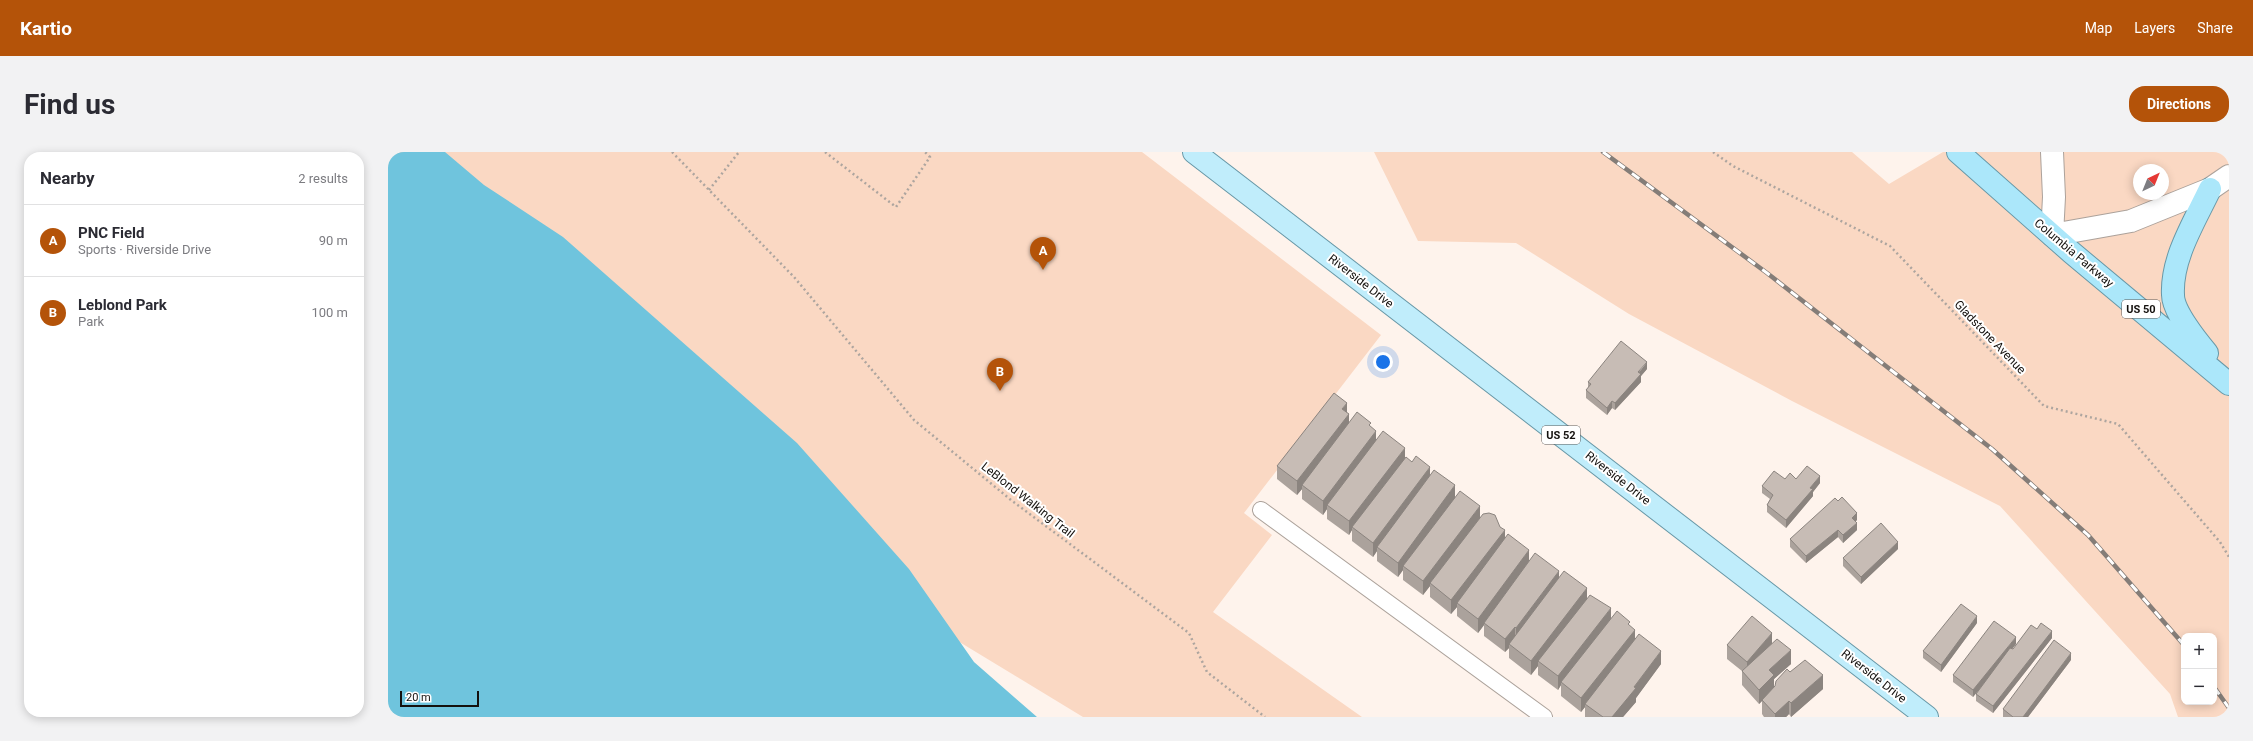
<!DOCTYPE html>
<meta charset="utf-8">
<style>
:root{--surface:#fff;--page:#f2f2f3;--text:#2b2b33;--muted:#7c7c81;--line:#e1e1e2;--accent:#b45309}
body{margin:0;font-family:Roboto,sans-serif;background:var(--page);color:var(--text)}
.controls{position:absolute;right:12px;bottom:12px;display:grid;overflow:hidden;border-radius:8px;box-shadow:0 2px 10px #0003}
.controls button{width:36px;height:36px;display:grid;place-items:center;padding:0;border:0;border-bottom:1px solid var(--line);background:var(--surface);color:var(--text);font:20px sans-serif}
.compass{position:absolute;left:1745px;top:12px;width:36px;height:36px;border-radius:50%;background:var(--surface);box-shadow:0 2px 10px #0003;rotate:43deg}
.scale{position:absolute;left:12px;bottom:10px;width:79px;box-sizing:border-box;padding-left:4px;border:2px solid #14110e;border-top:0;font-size:11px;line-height:14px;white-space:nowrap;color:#14110e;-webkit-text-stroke:3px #fff;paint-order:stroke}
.you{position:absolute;left:995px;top:210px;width:14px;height:14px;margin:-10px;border:3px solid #fff;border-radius:50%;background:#1a73e8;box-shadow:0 0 0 6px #1a73e833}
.badge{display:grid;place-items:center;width:26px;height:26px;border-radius:50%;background:var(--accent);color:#fff;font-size:13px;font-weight:700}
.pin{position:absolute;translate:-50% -33px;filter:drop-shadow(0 1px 2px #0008)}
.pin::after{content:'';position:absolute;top:21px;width:14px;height:12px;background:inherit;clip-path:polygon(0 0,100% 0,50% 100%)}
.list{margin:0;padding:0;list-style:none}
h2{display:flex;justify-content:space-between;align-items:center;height:52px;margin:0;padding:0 16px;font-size:17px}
h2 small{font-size:13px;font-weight:400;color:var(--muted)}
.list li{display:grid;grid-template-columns:26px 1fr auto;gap:12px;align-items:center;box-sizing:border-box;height:72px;padding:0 16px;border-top:1px solid var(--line)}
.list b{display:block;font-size:15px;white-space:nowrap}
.list p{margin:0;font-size:13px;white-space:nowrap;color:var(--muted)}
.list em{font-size:13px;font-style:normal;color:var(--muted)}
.map{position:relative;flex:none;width:1841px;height:565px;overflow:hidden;border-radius:16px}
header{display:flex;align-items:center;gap:24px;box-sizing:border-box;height:56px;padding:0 20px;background:var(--accent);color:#fff}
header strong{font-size:19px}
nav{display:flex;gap:22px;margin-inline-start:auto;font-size:14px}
.intro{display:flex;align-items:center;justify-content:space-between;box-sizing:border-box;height:96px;padding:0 24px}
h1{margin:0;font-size:28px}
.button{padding:10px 18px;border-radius:16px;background:var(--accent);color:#fff;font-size:14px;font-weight:700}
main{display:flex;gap:24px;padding:0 24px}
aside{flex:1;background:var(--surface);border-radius:16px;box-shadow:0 2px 10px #0003}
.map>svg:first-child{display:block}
</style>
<header>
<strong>Kartio</strong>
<nav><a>Map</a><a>Layers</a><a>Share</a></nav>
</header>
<div class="intro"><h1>Find us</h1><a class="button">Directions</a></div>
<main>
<aside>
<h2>Nearby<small>2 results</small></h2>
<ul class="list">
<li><span class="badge">A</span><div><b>PNC Field</b><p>Sports · Riverside Drive</p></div><em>90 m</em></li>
<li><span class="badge">B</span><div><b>Leblond Park</b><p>Park</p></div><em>100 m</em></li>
</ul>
</aside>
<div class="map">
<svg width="1841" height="565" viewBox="0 0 1841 565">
<rect width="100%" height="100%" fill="#fef3ec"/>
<path fill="#fad8c3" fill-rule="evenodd" d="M7,0H754L993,183L856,361L884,383L825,460L974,565H695L522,460Z
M986,0H1464L1501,32L1555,0H1841V565H1790L1782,542L1612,354L1404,249L1241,162L1128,91L1030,89ZM1751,18H1775V42H1751ZM1796,484H1826V550H1796Z"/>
<path fill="#6fc4dd" d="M0,0H57L96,33L175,85L409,291L521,417L586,510L649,565H0Z"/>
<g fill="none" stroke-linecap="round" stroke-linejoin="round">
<g stroke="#aca29b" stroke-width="18">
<path id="service" d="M873,358L1156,565"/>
</g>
<g stroke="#aca29b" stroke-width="24">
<path id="tertiary" d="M1664,0L1666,45L1664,83L1743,69L1822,37L1841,24"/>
</g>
<g stroke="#6898a7" stroke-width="24">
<path id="primary" d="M806,0L1539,565"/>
</g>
<g stroke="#6898a7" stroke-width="24">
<path id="trunk" d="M1570,0L1683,100L1841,232
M1819,201C1808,188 1785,159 1785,143C1783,106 1807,69 1822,37"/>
</g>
<path stroke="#ada59f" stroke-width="2.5" stroke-dasharray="2 3" stroke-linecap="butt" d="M284,0L406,125L526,268L623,348L801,481L819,520L877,565
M437,0L508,55L542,5L537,0
M1325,0L1345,14L1502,94L1656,254L1730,272L1832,390L1841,405
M321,38L351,0"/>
<use href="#service" stroke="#fff" stroke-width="16"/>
<use href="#tertiary" stroke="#fff" stroke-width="22"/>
<use href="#primary" stroke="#c0edfb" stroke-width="22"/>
<use href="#trunk" stroke="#abe7fa" stroke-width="22"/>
<g stroke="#847d78" stroke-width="4.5">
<path id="rail" d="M1215,0L1379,121L1604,297L1700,383L1796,493
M1826,535L1841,556"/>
</g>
<use href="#rail" stroke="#fff" stroke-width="3" stroke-dasharray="9" stroke-linecap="butt"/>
</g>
<path fill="#aba29c" d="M1259,217L1253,224V230L1227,258L1224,256L1219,263L1198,246V238L1200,236V230Z
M959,260L961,271L983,275L988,288L1017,306L1042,323L1067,346L1117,386L1141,409L1171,426L1223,467L1242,474L1247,486L1273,512L1248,546V550L1235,565H1197V555L1193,560L1173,544V533L1170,538L1150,523V514L1143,523L1121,506V496L1117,500L1096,484V473L1090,481L1069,464V455L1063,462L1042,445V434L1035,443L1015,428V418L1010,425L989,409V399L985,405L964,389V378L961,383L939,367V357L935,363L914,347V337L909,343L889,327V314Z
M1397,327H1408L1432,331L1425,340V344L1398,376L1379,360V353L1382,347L1374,341V334Z
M1469,368L1467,370L1469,378L1455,391L1450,385L1418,411L1402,395V387Z
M1510,397L1473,432L1455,414V406Z
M1589,471L1553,520L1535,506V499Z
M1649,477L1664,486L1605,561L1588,549V542L1596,532L1585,545L1565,530V523L1628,492L1624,497H1625Z
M1384,491L1403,512L1386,527V535L1402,520L1435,537L1403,565L1401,562L1398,565H1376L1374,562V549L1371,552L1354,533V519L1339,507V493Z
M1683,508L1640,565H1615V557Z"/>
<path fill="#8b847f" d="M1259,210V217L1253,224V230L1227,258V251Z
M1224,249V256L1219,263V256Z
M959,251V265L954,257Z
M961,262V276L914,333V337L909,343V329Z
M988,279V292L939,353V357L935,363V349Z
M1017,296V310L964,375V378L961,383V369Z
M1042,315V329L989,395V399L985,405V391Z
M1432,324V331L1425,340V344L1398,376V368L1422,336Z
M1067,333V347L1015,414V418L1010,425V411Z
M1092,354V367L1042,431V434L1035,443V429Z
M1469,361V368L1464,373V366Z
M1469,371V378L1455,391V383Z
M1117,378V392L1069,451V455L1063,462V448Z
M1450,378V385L1418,411V404Z
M1510,390V397L1473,432V425Z
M1141,398V412L1096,471V473L1090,481V467Z
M1171,419V433L1128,490V476Z
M1199,436V450L1150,509V514L1143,523V509Z
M1223,456V470L1173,530V533L1170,538V524Z
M1589,464V471L1553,520V513Z
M1127,475V489L1121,492V496L1117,500V487Z
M1247,478V491L1197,552V555L1193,560V546Z
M1664,479V486L1605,561V554Z
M1384,481V495L1359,524V510Z
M1628,485V492L1585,545V538Z
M1403,498V512L1386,527V537L1374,548V549L1371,552V538L1381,518Z
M1273,499V512L1248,546V550L1235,565H1224Z
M1683,501V508L1640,565H1635Z
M1435,523V537L1403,565V551Z
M1401,549V562L1398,565H1387V562Z"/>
<path fill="#c7bcb5" stroke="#8b847f" d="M1233,189L1259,210L1250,220L1253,222L1227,251L1224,249L1219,256L1198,238L1203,232L1200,230Z
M946,241L959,251L954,257L961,262L909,329L889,314Z
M969,260L983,271L981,273L988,279L935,349L914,333Z
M995,279L1017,296L961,369L939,353Z
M1028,304L1042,315L985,391L964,375L1018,305L1024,310Z
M1419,314L1432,324L1422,336L1425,337L1398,368L1379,353L1385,343L1374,334L1386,319L1397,327L1402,321L1408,327Z
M1046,318L1067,333L1010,411L989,395Z
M1072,339L1092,354L1035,429L1015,414Z
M1454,345L1469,361L1464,366L1469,371L1455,383L1450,378L1418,404L1402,387L1447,346L1450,349Z
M1101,361L1107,363L1112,375L1117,378L1063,448L1042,431L1095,362Z
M1493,371L1510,390L1473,425L1455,406Z
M1120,382L1141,398L1090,467L1069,451Z
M1147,401L1171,419L1128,476L1127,475L1117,487L1096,471Z
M1176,419L1199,436L1143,509L1121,492Z
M1202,443L1223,456L1170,524L1150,509Z
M1573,452L1589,464L1553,513L1535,499Z
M1229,459L1242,470L1240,472L1247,478L1193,546L1173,530Z
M1364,464L1384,481L1359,510L1339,493Z
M1606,469L1628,485L1585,538L1565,523Z
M1653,471L1664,479L1605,554L1588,542L1622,496L1625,497L1643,473L1649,477Z
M1251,482L1273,499L1246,535L1248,536L1224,565H1215L1197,552Z
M1389,487L1403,498L1381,518L1386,523L1371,538L1354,519Z
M1666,488L1683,501L1635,565H1625L1615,557Z
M1417,508L1435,523L1403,551L1401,549L1387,562L1374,548L1387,534L1388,529L1399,517L1402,520Z"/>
<g text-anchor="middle" stroke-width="4" stroke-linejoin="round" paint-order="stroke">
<g fill="#fff" stroke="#5a5856" stroke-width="1">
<rect x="1734" y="148" width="38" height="18" rx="3"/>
<rect x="1154" y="274" width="38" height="18" rx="3"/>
</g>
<g font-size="11" font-weight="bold" fill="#14110e">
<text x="1753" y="161">US 50</text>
<text x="1173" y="287">US 52</text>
</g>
<g font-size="12" fill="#14110e" stroke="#fff">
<text transform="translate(1686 101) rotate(40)" y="4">Columbia Parkway</text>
<text transform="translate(973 129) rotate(38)" y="4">Riverside Drive</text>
<text transform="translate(1602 185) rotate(46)" y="4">Gladstone Avenue</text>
<text transform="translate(1230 326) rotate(38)" y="4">Riverside Drive</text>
<text transform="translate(640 348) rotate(38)" y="4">LeBlond Walking Trail</text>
<text transform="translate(1486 524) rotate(38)" y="4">Riverside Drive</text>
</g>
</g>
</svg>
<div class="controls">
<button>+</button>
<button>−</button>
</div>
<svg class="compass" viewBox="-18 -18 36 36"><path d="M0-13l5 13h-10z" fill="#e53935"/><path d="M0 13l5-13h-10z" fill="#7c7c81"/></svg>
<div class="scale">20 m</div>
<div class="you"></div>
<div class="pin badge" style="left:655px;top:118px">A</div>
<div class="pin badge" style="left:612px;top:239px">B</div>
</div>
</main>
